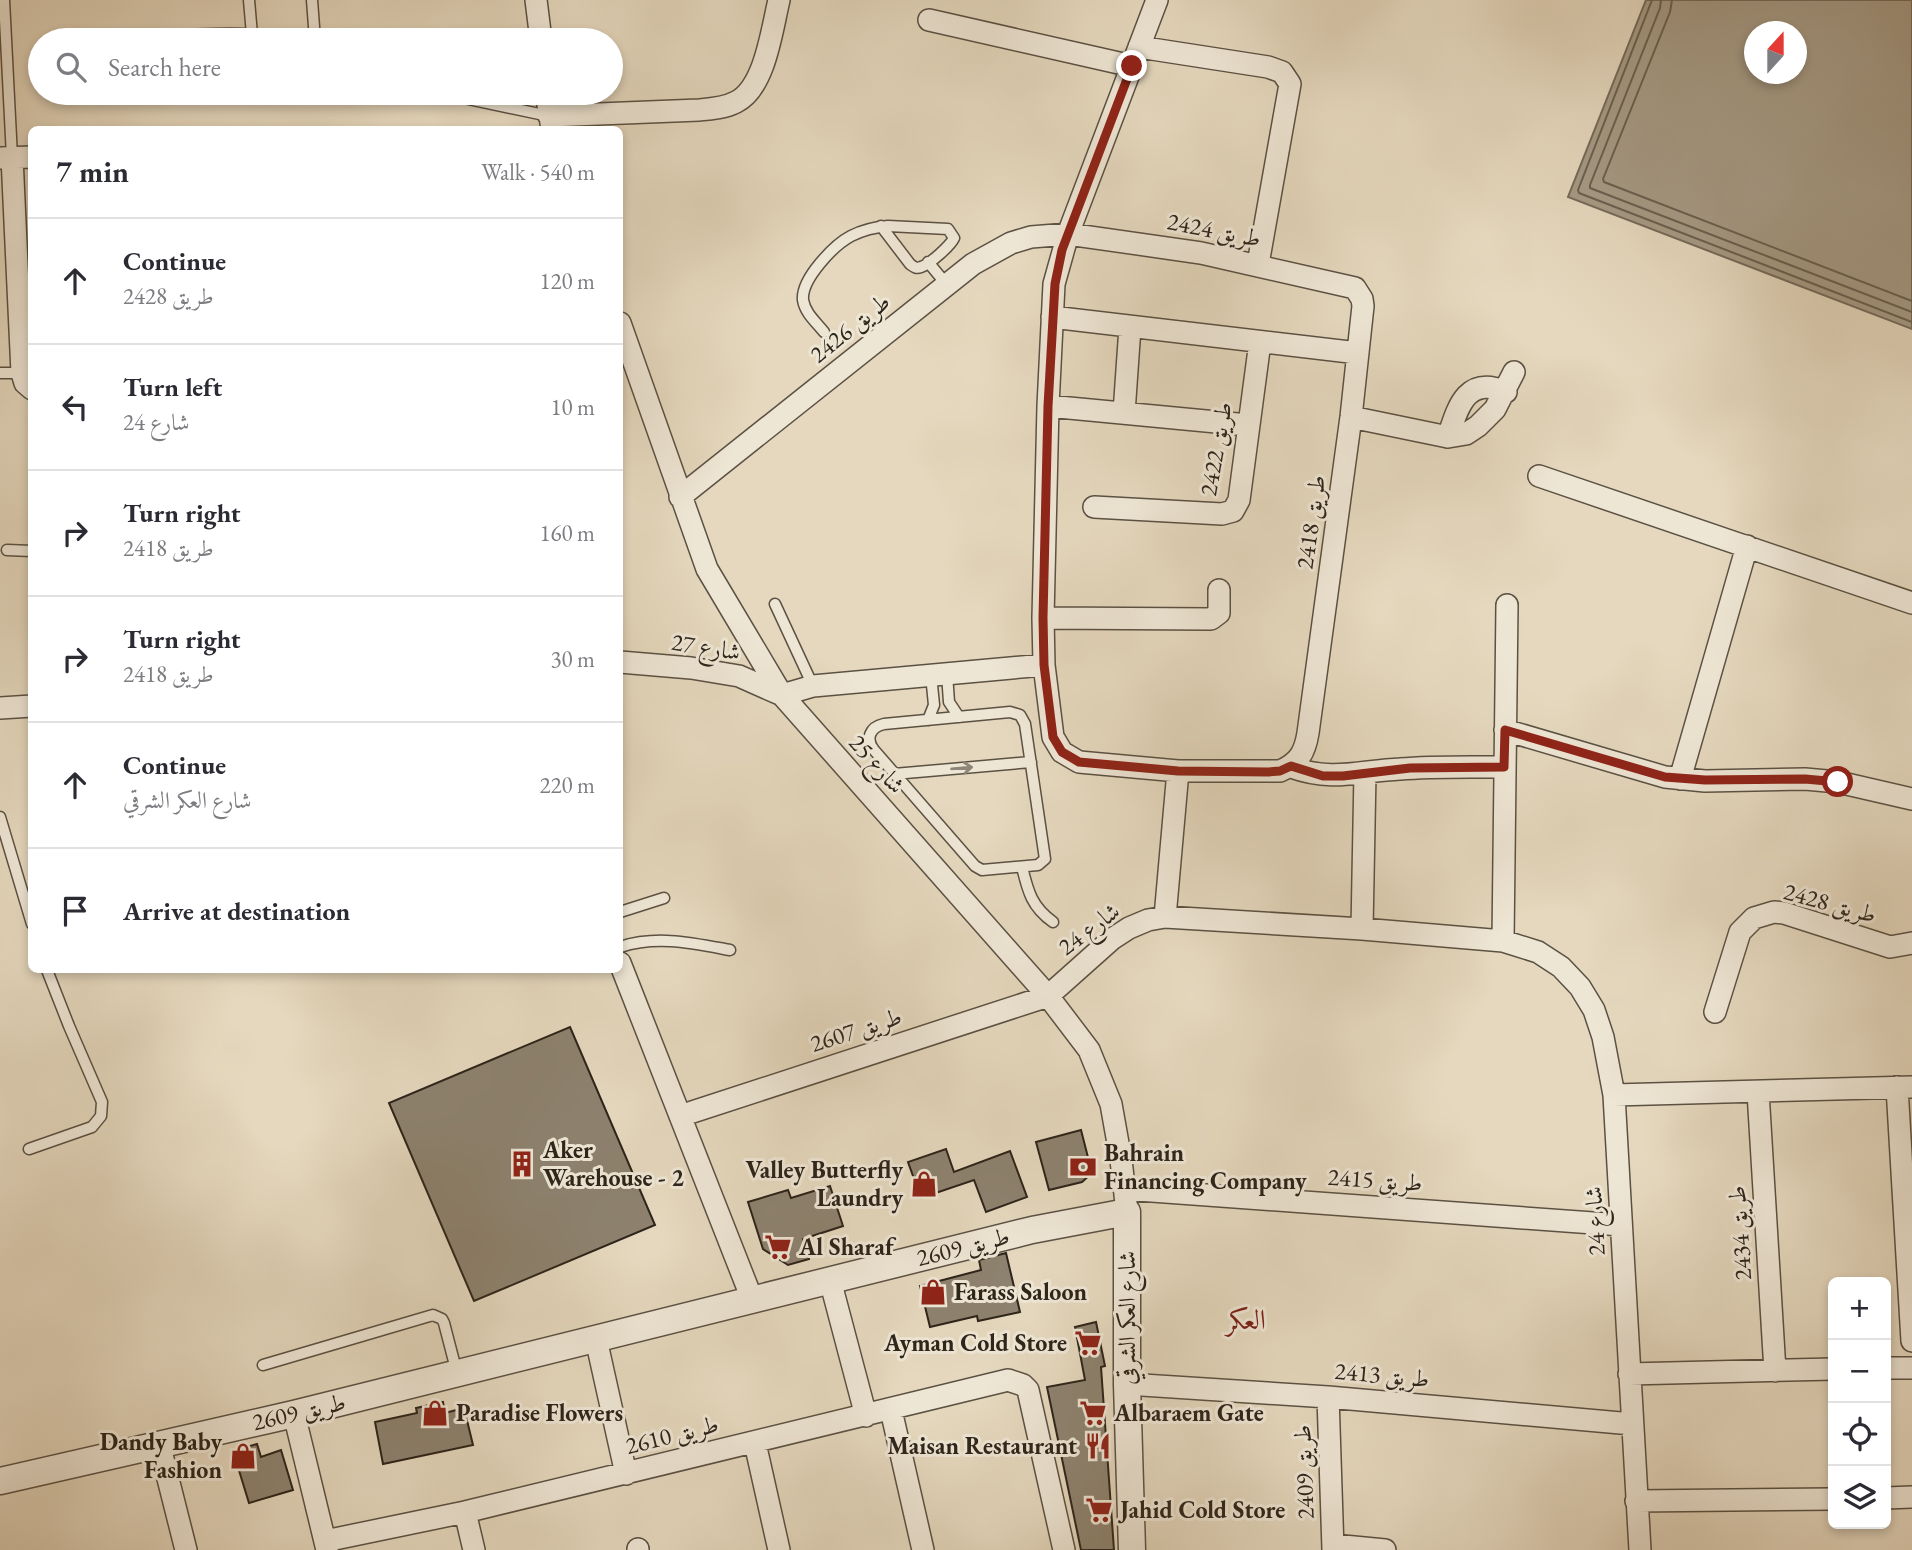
<!DOCTYPE html>
<meta charset="utf-8">
<style>
:root{--surface:#fff;--page:#f2f2f3;--text:#2b2b33;--muted:#7c7c81;--line:#e1e1e2}
body{margin:0;font-family:"EB Garamond",Amiri,serif;background:var(--page);color:var(--text)}
.controls{position:absolute;right:21px;bottom:21px;display:grid;overflow:hidden;border-radius:10px;box-shadow:0 4px 10px #0003}
.controls button{width:63px;height:63px;display:grid;place-items:center;padding:0;border:0;border-bottom:2px solid var(--line);background:var(--surface);color:var(--text);font:35px sans-serif}
.compass{position:absolute;left:1744px;top:21px;width:63px;height:63px;border-radius:50%;background:var(--surface);box-shadow:0 4px 10px #0003;rotate:21deg}
.stop{position:absolute;width:21px;height:21px;margin:-16px;border:5px solid #8f2418;border-radius:50%;background:#fff}
.stop.end{background:#8f2418;border-color:#fff;box-shadow:0 2px 7px #0008}
.list{margin:0;padding:0;list-style:none}
h2{display:flex;justify-content:space-between;align-items:center;height:91px;margin:0;padding:0 28px;font-size:30px}
h2 small{font-size:23px;font-weight:400;color:var(--muted)}
.list li{display:grid;grid-template-columns:46px 1fr auto;gap:21px;align-items:center;box-sizing:border-box;height:126px;padding:0 28px;border-top:2px solid var(--line)}
.list b{display:block;font-size:26px;white-space:nowrap}
.list p{margin:0;font-size:23px;white-space:nowrap;color:var(--muted)}
.list em{font-size:23px;font-style:normal;color:var(--muted)}
.icon{flex:none;width:38px;height:38px;fill:none;stroke:currentColor;stroke-width:2;stroke-linecap:round;stroke-linejoin:round}
.map{position:relative;flex:none;width:1912px;height:1550px;overflow:hidden}
.search{position:absolute;background:var(--surface);box-shadow:0 4px 10px #0003;left:28px;top:28px;width:595px;height:77px;display:flex;align-items:center;gap:18px;box-sizing:border-box;padding:0 24px;border-radius:38px;color:var(--muted);font-size:26px}
.panel{position:absolute;background:var(--surface);box-shadow:0 4px 10px #0003;left:28px;top:126px;width:595px;height:847px;border-radius:10px}
.map>svg:first-child{display:block}
</style>
<div class="map">
<svg width="1912" height="1550" viewBox="0 0 1912 1550">
<rect width="100%" height="100%" fill="#e5d8be"/>
<filter id="stains"><feTurbulence type="fractalNoise" baseFrequency=".00286" numOctaves="4"/><feColorMatrix values="0 0 0 0 .2 0 0 0 0 .09 0 0 0 0 .02 0 0 0 .5 -.17"/></filter>
<radialGradient id="worn" r=".72"><stop offset=".6" stop-color="#630" stop-opacity="0"/><stop offset="1" stop-color="#630" stop-opacity=".3"/></radialGradient>
<path fill="#a69b86" stroke="#766b5b" stroke-width="2" fill-rule="evenodd" d="M1646,0H1912V329L1568,197ZM1755,32H1797V74H1755Z"/>
<g fill="none" stroke-linecap="round" stroke-linejoin="round">
<path stroke="#6a6050" stroke-width="2" d="M1652,0L1578,190L1579,193L1912,322
M1661,0L1660,8L1590,185V188L1912,312
M1672,0L1670,12L1603,179L1604,182L1912,301"/>
</g>
<path fill="#8d826f" stroke="#2d241a" stroke-width="2" d="M570,1027L655,1225L474,1301L389,1103Z
M1081,1130L1092,1173L1082,1182L1049,1190L1036,1142Z
M946,1149L954,1172L1010,1151L1027,1197L986,1212L974,1180L921,1198L908,1162Z
M830,1186L843,1226L803,1239L809,1259L788,1265L763,1249L748,1202L788,1190L791,1198Z
M1006,1253L1020,1312L978,1321L977,1316L930,1327L920,1286L981,1270L979,1260Z
M1096,1322L1105,1366L1101,1367L1114,1550H1081L1047,1387L1085,1380L1075,1327Z
M443,1402L445,1413L464,1408L473,1445L383,1464L375,1422L417,1413L416,1408Z
M257,1444L261,1457L281,1450L293,1490L249,1503L233,1451Z"/>
<g fill="none" stroke-linecap="round" stroke-linejoin="round">
<g stroke="#5b5143" stroke-width="13">
<path id="service" d="M4,0L12,157
M249,0L252,35
M312,0L315,40
M162,35C206,35 252,30 295,40
M440,93L549,116
M928,262L947,285
M824,332C816,322 805,313 803,300C801,279 834,245 851,236C863,230 875,227 888,226L948,229L954,238C950,246 930,264 921,267C916,269 914,267 910,264L881,226
M0,373H22
M7,550L32,551
M775,604L813,686
M947,674L949,702L959,717
M1010,712L1020,715L1025,724L1045,859L1038,865L982,870L975,866L874,750C865,739 870,727 884,724Z
M928,720L934,705L931,675
M894,774L1031,762
M0,817L32,924
M1022,867C1028,892 1032,907 1053,922
M620,912L664,898
M620,947C657,935 692,943 730,950
M29,1149L92,1127L101,1116L102,1102L69,1026L47,970
M263,1365L433,1315L442,1319L444,1323L457,1373"/>
</g>
<g stroke="#5b5143" stroke-width="24">
<path id="minor" d="M536,0L541,40
M929,20L1132,66
M1139,47L1268,67L1282,72L1290,84L1258,264
M546,93L552,129
M549,116L699,110C711,109 725,108 736,102C765,88 772,29 779,0
M12,157L22,373L25,383L32,389
M0,158L32,157
M1052,317L1358,353
M620,323L707,569L782,695L1048,996L1089,1050L1111,1104L1121,1160L1127,1212
M1048,406L1248,425
M1124,413L1130,327
M1351,417L1448,437L1466,434L1478,426L1495,409L1514,372
M1448,437C1458,407 1466,375 1506,392
M1539,476L1912,603
M680,497L973,264L1011,243L1031,237L1068,234L1201,253L1355,288L1362,299L1363,306L1351,417L1308,733C1305,752 1299,763 1280,771H1178L1079,762L1062,752L1053,737L1044,665L1043,618L1048,406L1054,284L1068,234L1157,0
M1094,507L1222,514L1233,511L1239,500L1260,342
M1043,618L1211,619L1219,613V590
M620,662L691,668L739,676L782,695L813,686L1044,665
M0,708L32,706
M1505,730L1665,777L1705,781L1805,779L1838,782L1912,799
M1291,767C1332,782 1359,771 1400,769C1434,766 1470,767 1505,767
M1680,779L1747,546
M1165,917L1178,771
M1362,929L1365,773
M1503,941L1507,605
M620,963L752,1299
M1715,1012L1740,932L1754,918L1774,912L1784,913L1890,947L1912,943
M1897,1087L1912,1341
M1758,1092L1775,1371
M1614,1095L1912,1087
M680,1116L1048,996L1112,939L1129,928L1148,920L1165,917L1362,929L1503,941L1538,952L1561,967L1580,987L1594,1010L1603,1037L1614,1095L1640,1550
M1124,1189L1621,1225
M830,1280L866,1416
M596,1339L626,1474
M1886,1368H1912
M1629,1374L1833,1369
M1127,1384L1328,1397L1632,1424
M1328,1397L1333,1550
M891,1410L923,1550
M294,1414L327,1550
M159,1443L186,1550
M755,1443L779,1550
M1886,1498L1912,1497
M1636,1501L1833,1499
M465,1512L474,1550
M325,1541L465,1512L1008,1380L1023,1385L1028,1390L1064,1550
M1333,1545L1385,1550
M638,1549V1550"/>
</g>
<g stroke="#5b5143" stroke-width="29">
<path id="tertiary" d="M0,1481L294,1414L1032,1230L1127,1212V1384L1132,1550"/>
</g>
<use href="#service" stroke="#eee6d5" stroke-width="10"/>
<use href="#minor" stroke="#eee6d5" stroke-width="21"/>
<use href="#tertiary" stroke="#eee6d5" stroke-width="26"/>
</g>
<defs><path id="oneway-shaft" d="M-6 0H5M1.5-3L5.5 0L1.5 3" fill="none" stroke-width="1.6" stroke-linecap="round" stroke-linejoin="round" transform="scale(1.75)"/></defs>
<use stroke="#8e8578" href="#oneway-shaft" transform="translate(962 768) rotate(-5)"/>
<g fill="none" stroke-linecap="round" stroke-linejoin="round">
<path stroke="#8f2418" stroke-width="9" d="M1132,66L1062,250L1055,284L1048,406L1043,618L1044,665L1053,737L1062,752L1079,762L1178,771L1268,772L1280,771L1291,766L1323,776H1343L1410,768L1504,767L1505,730L1665,777L1705,780L1805,779L1838,782"/>
</g>
<defs>
<g id="building-bare" transform="scale(2.1)"><path d="M-4-6H4V6H1V3H-1V6H-4ZM-2.5-4.3h1.7v1.8h-1.7ZM.8-4.3h1.7v1.8H.8ZM-2.5-1h1.7V.8h-1.7ZM.8-1h1.7V.8H.8Z" fill="#8f2418" stroke="#eee6d5" stroke-width="2.5" paint-order="stroke"/></g>
<g id="bank-bare" transform="scale(2.1)"><path d="M-6-4H6V4H-6ZM0-2.3a2.3 2.3 0 1 0 0 4.6a2.3 2.3 0 1 0 0-4.6Z" fill="#8f2418" stroke="#eee6d5" stroke-width="2.5" paint-order="stroke"/></g>
<g id="shop-bare" transform="scale(2.1)"><path d="M-5-2.5h2.3a2.7 3.5 0 0 1 5.4 0H5L5.5 6h-11ZM-1.5-2.5h3a1.5 2.3 0 0 0-3 0Z" fill="#8f2418" stroke="#eee6d5" stroke-width="2.5" paint-order="stroke"/></g>
<g id="supermarket-bare" transform="scale(2.1)"><path d="M-6-5.5h2.5l.6 2H6L4.5 2H-2.5L-4.4-4H-6ZM-1.5 3.2a1.3 1.3 0 1 0 .1 0ZM3 3.2a1.3 1.3 0 1 0 .1 0Z" fill="#8f2418" stroke="#eee6d5" stroke-width="2.5" paint-order="stroke"/></g>
<g id="restaurant-bare" transform="scale(2.1)"><path d="M-5-6h1v4h1v-4h1v4h1v-4h1v5L-1.5 .5V6h-2V.5L-5-1ZM5-6V6H3V1.5H1.5Q1.5-4 5-6Z" fill="#8f2418" stroke="#eee6d5" stroke-width="2.5" paint-order="stroke"/></g>
</defs>
<g fill-rule="evenodd">
<use href="#building-bare" x="522" y="1164"/>
<use href="#bank-bare" x="1083" y="1167"/>
<use href="#shop-bare" x="924" y="1184"/>
<use href="#supermarket-bare" x="778" y="1247"/>
<use href="#shop-bare" x="933" y="1292"/>
<use href="#supermarket-bare" x="1088" y="1343"/>
<use href="#shop-bare" x="435" y="1413"/>
<use href="#supermarket-bare" x="1093" y="1413"/>
<use href="#restaurant-bare" x="1098" y="1446"/>
<use href="#shop-bare" x="243" y="1456"/>
<use href="#supermarket-bare" x="1099" y="1510"/>
</g>
<g text-anchor="middle" stroke-width="6" stroke-linejoin="round" paint-order="stroke">
<g font-size="24" fill="#2d241a" stroke="#eee6d5">
<text transform="translate(1214 230) rotate(11)" y="8">طريق 2424</text>
<text transform="translate(850 328) rotate(-39)" y="8">طريق 2426</text>
<text transform="translate(1216 449) rotate(-80)" y="8">طريق 2422</text>
<text transform="translate(1311 522) rotate(-82)" y="8">طريق 2418</text>
<text transform="translate(706 647) rotate(9)" y="8">شارع 27</text>
<text transform="translate(877 764) rotate(48)" y="8">شارع 25</text>
<text transform="translate(1830 903) rotate(15)" y="8">طريق 2428</text>
<text transform="translate(1089 929) rotate(-37)" y="8">شارع 24</text>
<text transform="translate(856 1030) rotate(-18)" y="8">طريق 2607</text>
<text transform="translate(1375 1180) rotate(4)" y="8">طريق 2415</text>
<text transform="translate(1595 1221) rotate(-93)" y="8">شارع 24</text>
<text transform="translate(1740 1233) rotate(-94)" y="8">طريق 2434</text>
<text transform="translate(963 1247) rotate(-14)" y="8">طريق 2609</text>
<text transform="translate(1127 1318) rotate(-90)" y="8">شارع العكر الشرقي</text>
<text transform="translate(1382 1375) rotate(5)" y="8">طريق 2413</text>
<text transform="translate(299 1412) rotate(-13)" y="8">طريق 2609</text>
<text transform="translate(672 1435) rotate(-14)" y="8">طريق 2610</text>
<text transform="translate(1304 1472) rotate(-92)" y="8">طريق 2409</text>
</g>
<g font-size="24" font-weight="bold" fill="#2d241a" stroke="#eee6d5" text-anchor="start">
<text x="543" y="1158">Aker<tspan x="543" dy="28">Warehouse - 2</tspan></text>
<text x="1104" y="1161">Bahrain<tspan x="1104" dy="28">Financing Company</tspan></text>
<text x="903" y="1178" text-anchor="end">Valley Butterfly<tspan x="903" dy="28">Laundry</tspan></text>
<text x="799" y="1255">Al Sharaf</text>
<text x="954" y="1300">Farass Saloon</text>
<text x="1067" y="1351" text-anchor="end">Ayman Cold Store</text>
<text x="456" y="1421">Paradise Flowers</text>
<text x="1114" y="1421">Albaraem Gate</text>
<text x="222" y="1450" text-anchor="end">Dandy Baby<tspan x="222" dy="28">Fashion</tspan></text>
<text x="1077" y="1454" text-anchor="end">Maisan Restaurant</text>
<text x="1120" y="1518">Jahid Cold Store</text>
</g>
<g font-size="28" fill="#7a1f14" stroke="#eee6d5">
<text x="1246" y="1329">العكر</text>
</g>
</g>
<rect width="100%" height="100%" filter="url(#stains)"/>
<rect width="100%" height="100%" fill="url(#worn)"/>
</svg>
<div class="controls">
<button>+</button>
<button>−</button>
<button><svg class="icon" aria-label="locate" viewBox="0 0 24 24"><circle cx="12" cy="12" r="6"/><path d="M12 2v4M12 18v4M2 12h4M18 12h4"/></svg></button>
<button><svg class="icon" aria-label="layers" viewBox="0 0 24 24"><path d="M12 4l9 5-9 5-9-5zM3 14l9 5 9-5"/></svg></button>
</div>
<svg class="compass" viewBox="-18 -18 36 36"><path d="M0-13l5 13h-10z" fill="#e53935"/><path d="M0 13l5-13h-10z" fill="#7c7c81"/></svg>
<div class="stop" style="left:1838px;top:782px"></div>
<div class="stop end" style="left:1132px;top:66px"></div>
<div class="search"><svg class="icon" aria-label="search" viewBox="0 0 24 24"><circle cx="10" cy="10" r="6"/><path d="M15 15l6 6"/></svg>Search here</div>
<section class="panel">
<h2>7 min<small>Walk · 540 m</small></h2>
<ul class="list">
<li><svg class="icon" aria-label="ahead" viewBox="0 0 24 24"><path d="M12 20V5M6 11l6-6 6 6"/></svg><div><b>Continue</b><p>طريق 2428</p></div><em>120 m</em></li>
<li><svg class="icon" aria-label="left" viewBox="0 0 24 24"><path d="M17 20v-9H6M10 6l-5 5 5 5"/></svg><div><b>Turn left</b><p>شارع 24</p></div><em>10 m</em></li>
<li><svg class="icon" aria-label="right" viewBox="0 0 24 24"><path d="M7 20v-9h11M14 6l5 5-5 5"/></svg><div><b>Turn right</b><p>طريق 2418</p></div><em>160 m</em></li>
<li><svg class="icon" aria-label="right" viewBox="0 0 24 24"><path d="M7 20v-9h11M14 6l5 5-5 5"/></svg><div><b>Turn right</b><p>طريق 2418</p></div><em>30 m</em></li>
<li><svg class="icon" aria-label="ahead" viewBox="0 0 24 24"><path d="M12 20V5M6 11l6-6 6 6"/></svg><div><b>Continue</b><p>شارع العكر الشرقي</p></div><em>220 m</em></li>
<li><svg class="icon" aria-label="arrive" viewBox="0 0 24 24"><path d="M6 21V4h12l-3 4 3 4H6"/></svg><div><b>Arrive at destination</b></div></li>
</ul>
</section>
</div>
